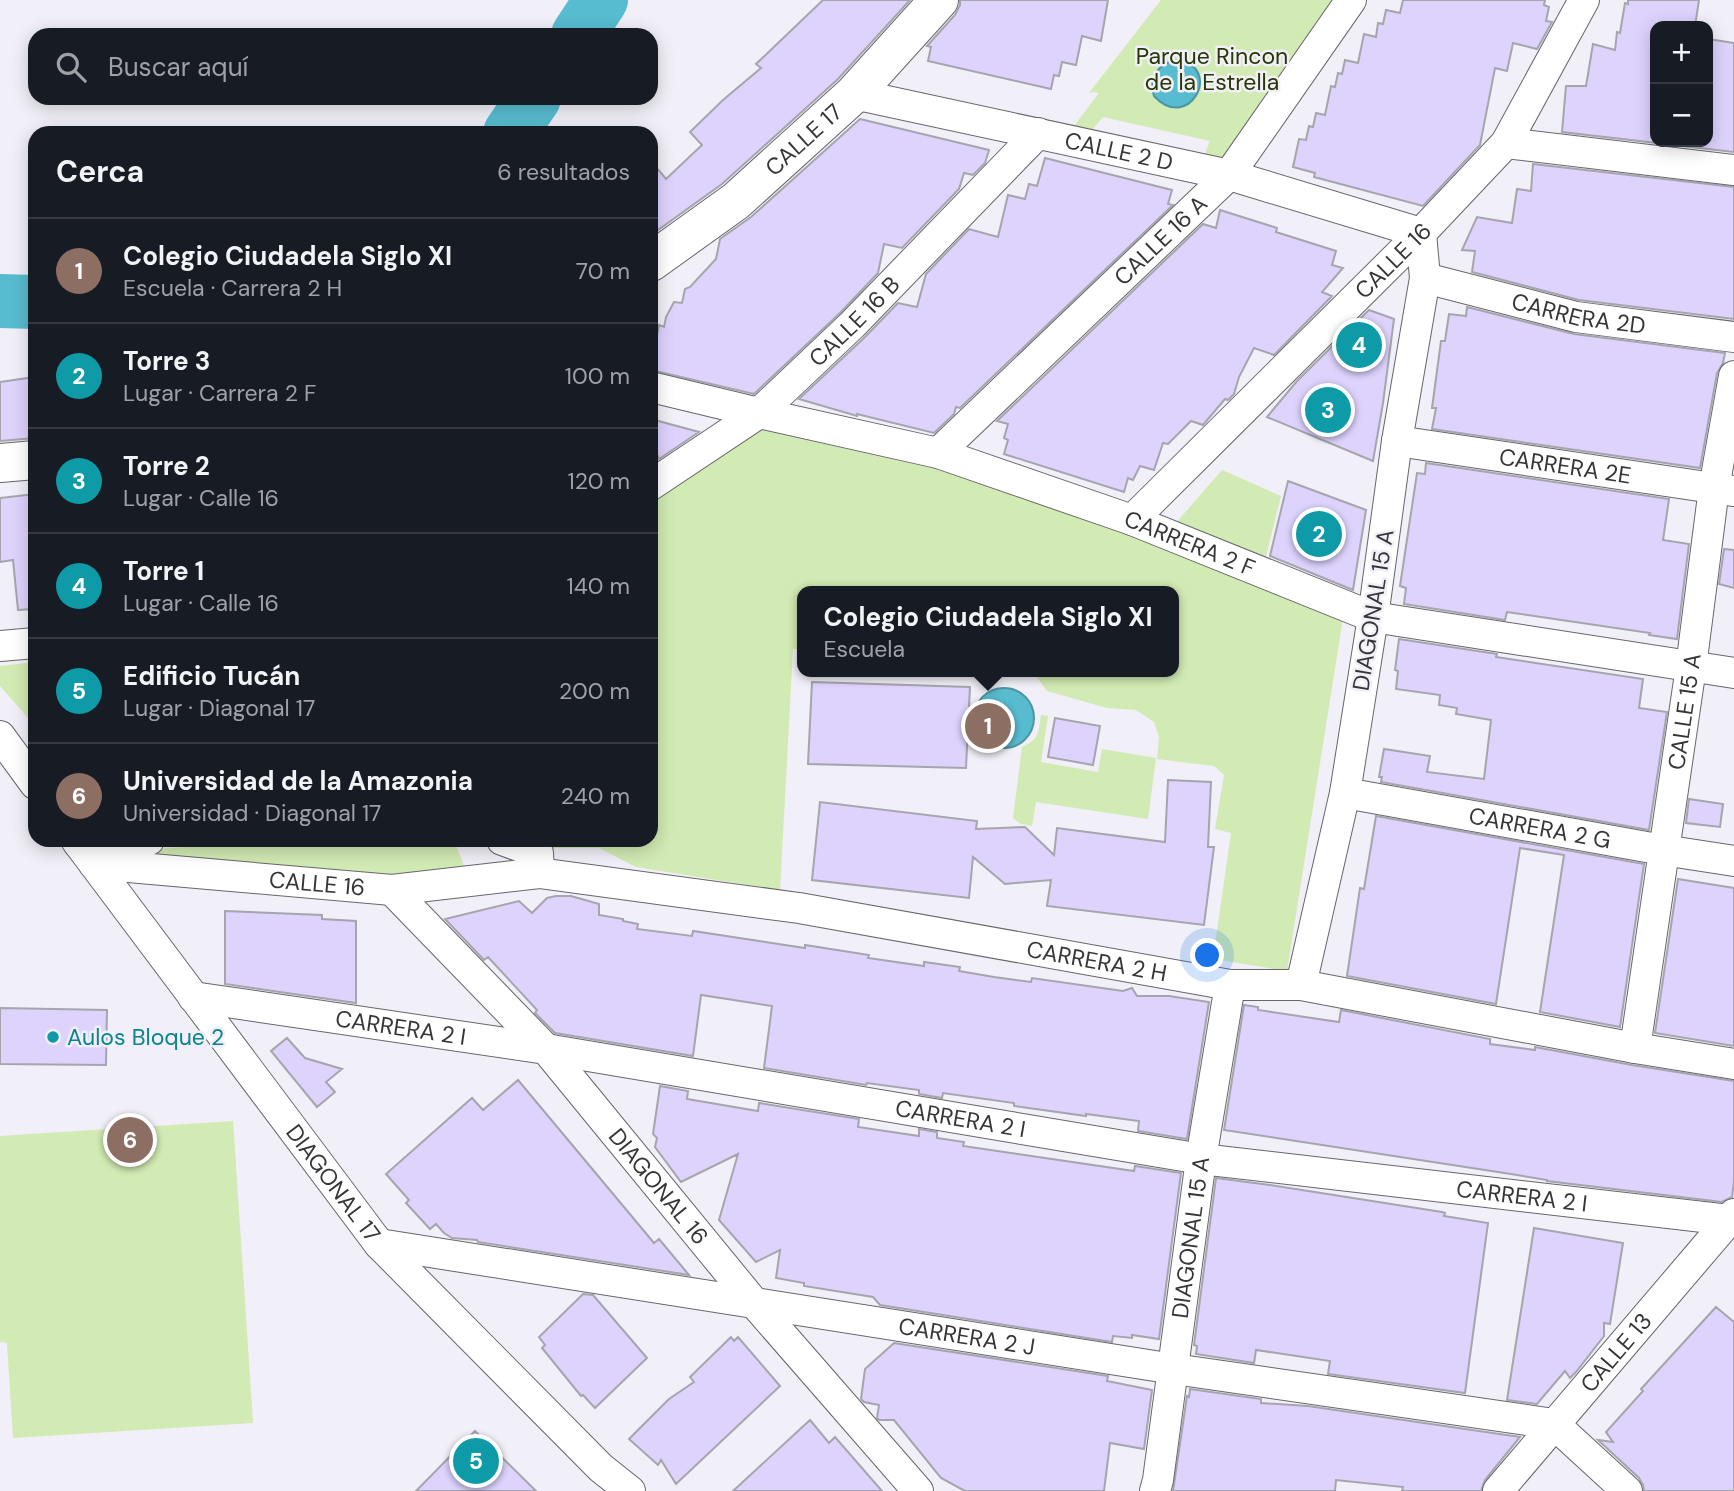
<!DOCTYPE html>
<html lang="es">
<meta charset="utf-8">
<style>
:root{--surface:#171b24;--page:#20242c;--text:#f1f3f6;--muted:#9ea1a6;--line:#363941;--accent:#8fb1b9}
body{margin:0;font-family:"DM Sans",sans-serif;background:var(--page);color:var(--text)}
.controls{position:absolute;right:21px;top:21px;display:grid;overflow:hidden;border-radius:14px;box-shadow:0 4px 18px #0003}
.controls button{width:63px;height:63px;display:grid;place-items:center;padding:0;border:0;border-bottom:2px solid var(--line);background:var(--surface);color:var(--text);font:35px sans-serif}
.you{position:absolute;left:1208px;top:956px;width:24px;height:24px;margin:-18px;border:5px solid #fff;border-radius:50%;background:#1a73e8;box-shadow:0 0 0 10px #1a73e833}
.badge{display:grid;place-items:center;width:46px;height:46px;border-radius:50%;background:var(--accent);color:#fff;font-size:23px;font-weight:700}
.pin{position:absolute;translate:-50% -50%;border:4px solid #fff;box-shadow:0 2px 7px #0006}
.popup{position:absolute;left:797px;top:586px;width:382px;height:91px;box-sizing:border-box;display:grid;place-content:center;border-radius:14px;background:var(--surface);filter:drop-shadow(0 2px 5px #0005);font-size:23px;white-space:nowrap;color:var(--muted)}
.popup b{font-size:26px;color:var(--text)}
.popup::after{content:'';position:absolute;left:50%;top:100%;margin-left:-14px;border:14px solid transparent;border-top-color:var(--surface)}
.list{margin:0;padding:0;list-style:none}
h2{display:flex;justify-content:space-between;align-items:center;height:91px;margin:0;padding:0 28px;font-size:30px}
h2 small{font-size:23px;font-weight:400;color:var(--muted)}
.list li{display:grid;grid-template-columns:46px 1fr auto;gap:21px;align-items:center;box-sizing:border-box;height:105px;padding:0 28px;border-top:2px solid var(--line)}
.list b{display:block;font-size:26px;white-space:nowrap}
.list p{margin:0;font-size:23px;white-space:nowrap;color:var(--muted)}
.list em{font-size:23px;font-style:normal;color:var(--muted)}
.icon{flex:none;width:38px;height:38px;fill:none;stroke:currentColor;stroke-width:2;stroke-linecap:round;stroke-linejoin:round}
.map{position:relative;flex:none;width:1734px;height:1491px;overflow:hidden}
.search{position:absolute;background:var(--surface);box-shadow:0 4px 18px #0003;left:28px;top:28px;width:630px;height:77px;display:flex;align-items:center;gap:18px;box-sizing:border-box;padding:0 24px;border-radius:21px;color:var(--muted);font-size:26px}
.panel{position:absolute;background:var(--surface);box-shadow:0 4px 18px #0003;left:28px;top:126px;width:630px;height:721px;border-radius:21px}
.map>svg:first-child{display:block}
</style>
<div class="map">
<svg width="1734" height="1491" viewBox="0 0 1734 1491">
<rect width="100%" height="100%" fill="#f1eff7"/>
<path fill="#d2eab3" d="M1161,0H1342L1233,165L1204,156L1210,141L1103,117L1092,130L1074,126L1099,93L1095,92L1089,93Z
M764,423L935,465L1344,612L1287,971L1213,959L1231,833L1215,829L1224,775L1214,766L1157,759L1159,737L1154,722L1136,710L1107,708L1047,691L1033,672H1174V591H802V649H793L780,890L636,867L599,848H545L535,840H651V500Z
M1222,470L1281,496L1265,560L1175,524Z
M35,662V726L0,686V666Z
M1041,715L1048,716L1041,762L1098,772L1102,749L1156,758L1148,819L1036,802L1032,826L1021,824L1013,818L1022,747C1040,739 1038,733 1041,715Z
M307,840H454L466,871L399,878L138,854L166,848Z
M233,1121L253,1423L13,1438L7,1343L0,1342V1136Z"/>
<path fill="#58bcd0" stroke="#4e94a2" stroke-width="2" d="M1180,60C1223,70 1188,133 1154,96C1148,76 1160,61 1180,60Z
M974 718a30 30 0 1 1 60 0a30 30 0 1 1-60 0Z"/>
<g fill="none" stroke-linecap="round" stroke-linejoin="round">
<path stroke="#58bcd0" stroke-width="54" d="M578,35L601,0
M510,133L534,98
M0,301L35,302"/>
</g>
<path fill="#ddd3fd" stroke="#a6a4ac" stroke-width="2" d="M823,0H910L838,79L722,184L651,235V161L666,179L702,145L690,132L723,100L761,68L756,64Z
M960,0H1108L1101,41L1082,36L1076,65L1062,62L1059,76L1054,75L1051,89L928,61L931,47L927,46L955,15L960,5Z
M1403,0H1545L1544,5L1549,7L1546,21L1552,22L1537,49L1513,43L1507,71L1495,68L1480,145L1423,206L1314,177L1315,173L1293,167L1299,139L1306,140L1309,126L1313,127L1316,113L1325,115L1331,86L1335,87L1338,73L1342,74L1345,60L1358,63L1364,34L1376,37L1378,23L1383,24L1386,10L1400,13Z
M1628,0H1699L1695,26H1655V142H1708V39L1734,43V152L1562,132L1566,86H1586L1593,44L1615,50L1617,32L1620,33L1625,3L1628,4Z
M860,119L989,150L985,163L973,175L964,173L959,189L902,248L884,244L878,273L840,313L754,394L651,370V340L656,341L659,325L664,327L666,317L674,302L682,303L685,289L690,287L716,259L720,239L751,217Z
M1045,158L1172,190L1168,204L1173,205L960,408L956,407L954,414L934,433L857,414V416L799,399L865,337L898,303L917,307L926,274L969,229L998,237L1008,195L1025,199L1029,184L1037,186Z
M1533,164L1734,187V319L1579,300L1472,272L1475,251L1462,250L1477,217L1512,223L1517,189L1531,191Z
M1220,210L1277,228L1276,232L1336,251L1332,265L1343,268L1322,292L1332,296L1274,355L1254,348L1239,377L1234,394L1228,400L1225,399L1203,425L1191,421L1168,444L1163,443L1154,470L1140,466L1133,480L1128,478L1124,492L1004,454L1008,440L1004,438L1008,424L997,421L1203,224L1216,228Z
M1467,307L1574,334L1725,353L1723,363L1717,373L1700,468L1432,429L1436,408H1432L1441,341H1445L1449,314L1466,316Z
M1369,310L1394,319L1383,403L1373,461L1267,417L1297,381Z
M35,377V438L0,441V382Z
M651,419L699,432L659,459L651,440Z
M1426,463L1669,499L1663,540L1689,544L1677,639L1649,635L1650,633L1507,612L1505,620L1404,604L1406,588L1400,586L1417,473L1425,474Z
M1288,481L1366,510L1353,590L1270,556Z
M35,494V609L18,610L13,560L0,562V498Z
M1724,549L1734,550V588L1719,584Z
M1399,639L1497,654L1496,657L1643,679L1639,708L1667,712L1649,830L1381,782L1382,777H1379L1384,749L1430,756L1427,772L1484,779L1491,720L1456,714L1457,708L1439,705L1440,695L1396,689L1398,671L1395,670Z
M812,682L970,687L966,768L808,764Z
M1055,718L1100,726L1093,765L1048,757Z
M1168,780L1211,782L1208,847H1214L1204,925L1047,906L1051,880L1005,884L973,857L969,898L812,880L820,802L977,821L976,829L1025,827L1054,855L1057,828L1165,842Z
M1689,799L1723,804L1720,827L1686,823Z
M1376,816L1644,864L1620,1027L1540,1012L1564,855L1520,848L1496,1004L1347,976L1360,888L1364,889Z
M1678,879L1734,888V1046L1655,1033Z
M556,896H571L599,904V915L623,919V921L638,924L637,929L692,936L693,931L805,948V945L869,955L868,958L924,966V962L960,967L959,971L994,977L1031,982L1032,978L1123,991L1132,988L1137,996H1169L1209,1002L1187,1139L1138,1131L1139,1121L1086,1114V1116L1014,1106V1103L943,1093L942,1098L919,1094V1090L867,1083L866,1085L764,1068L772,1006L701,995L693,1056L555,1033L535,1013L537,1010L488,957L484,960L445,919L519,901L532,913L547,898Z
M225,911L322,915V919L356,921V1003L225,984Z
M1244,1005L1258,1007V1010L1339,1022L1341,1010L1490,1039V1044L1535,1050V1047L1632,1065L1734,1081V1181L1732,1197L1722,1202L1547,1181V1180L1511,1174L1224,1130Z
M0,1008L107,1010L106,1065L0,1064Z
M287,1038L305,1058L342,1069L326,1082L335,1092L317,1107L271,1051Z
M518,1080L654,1243L659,1239L689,1275L478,1242L477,1240L452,1238L444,1233L436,1224L430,1229L406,1203L409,1200L386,1174L472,1098L483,1110Z
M660,1086L688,1091L687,1099L758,1111L759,1103L859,1119L858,1127L919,1136V1129L937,1132V1138L964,1142L963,1146L1134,1171L1135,1166L1181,1173L1159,1339L1132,1335V1338L1113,1336L1112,1342L880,1305L873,1297L804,1286V1283L776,1278L780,1250L756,1262L719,1220L738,1154L681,1182L655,1147L657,1138L653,1134Z
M1216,1178L1270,1185L1442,1212L1445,1213L1444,1216L1488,1223L1465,1393L1328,1374L1330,1361L1256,1350L1254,1363L1196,1354L1197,1346L1194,1345Z
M1534,1228L1623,1243L1610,1324L1604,1323V1336L1576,1372L1570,1378L1565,1371L1537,1404L1507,1400Z
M583,1294L593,1295L647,1358L595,1408L583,1395L581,1396L542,1348L545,1345L539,1337Z
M1716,1307L1734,1322V1491H1644L1643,1485L1639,1478L1598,1440L1613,1442L1606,1432L1643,1391L1641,1389Z
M731,1337L734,1341L738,1337L780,1386L676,1484L661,1460L658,1465L629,1439L669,1399L694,1382L690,1377Z
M894,1343L1108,1376L1107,1381L1152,1390L1144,1449L1110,1443L1104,1491H965L941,1478L894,1420H879L877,1418L879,1405L864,1402L861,1399L865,1369Z
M1190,1389L1261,1399V1403L1308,1406L1520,1437L1485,1480L1481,1491H1402L1403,1487L1336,1480L1335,1491H1173L1187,1396L1189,1397Z
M810,1420L829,1443L835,1437L882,1491H733Z
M475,1431L536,1491H416Z"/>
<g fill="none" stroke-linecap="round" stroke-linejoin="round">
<g stroke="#67666c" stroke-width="32">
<g id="minor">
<path id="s1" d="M854,94L1229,175L1421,233L1425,278L1397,441L1373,617L1345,793L1301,985"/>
<path d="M1506,143L1734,170"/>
<path id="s2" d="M1425,278L1576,317L1734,337"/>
<path id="s3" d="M651,387L759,413L938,453L1132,520L1373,617L1734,673"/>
<path id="s4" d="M1397,441L1733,491"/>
<path id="s5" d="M938,453L1229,175L1351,0"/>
<path id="s6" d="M651,485L759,413L852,325L1038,133"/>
<path id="s7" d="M1132,520L1421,233L1506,143L1584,0"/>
<path d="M0,646L35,643"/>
<path d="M0,736L35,784"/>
<path id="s8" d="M1345,793L1663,850L1734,861"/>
<path id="s9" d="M76,840L379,1244L601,1468L630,1491"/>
<path d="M502,840L538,853L539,873"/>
<path d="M79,844L149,840"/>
<path id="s10" d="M94,864L392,890L539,873L799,908L1230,985H1301L1635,1048L1734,1064"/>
<path id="s11" d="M392,890L546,1049L755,1304L918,1491"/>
<path id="s12" d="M193,997L546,1049L1201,1159L1729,1220"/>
<path id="s13" d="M1635,1048L1691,667L1714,488L1734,376"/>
<path id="s14" d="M379,1244L1174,1369L1554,1424L1627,1491"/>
<path id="s15" d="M1155,1491L1158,1480L1201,1159L1230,985"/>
<path id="s16" d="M1498,1491L1734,1214"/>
</g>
</g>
<g stroke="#67666c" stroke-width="40">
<g id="major">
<path id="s17" d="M651,262L736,201L854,94L939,0"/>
<path d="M0,463L35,460"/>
</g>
</g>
<use href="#minor" stroke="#fff" stroke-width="30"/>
<use href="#major" stroke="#fff" stroke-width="38"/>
</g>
<circle fill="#0f9aa8" stroke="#f1eff7" stroke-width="2.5" cx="53" cy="1037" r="7"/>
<g text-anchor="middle" stroke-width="5" stroke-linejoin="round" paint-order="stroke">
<g font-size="23" fill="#263804" stroke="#f1eff7">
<text x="1212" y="64">Parque Rincon<tspan x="1212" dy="26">de la Estrella</tspan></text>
</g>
<g font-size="23" fill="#363538" stroke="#f1eff7">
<text dy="8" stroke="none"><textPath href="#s17" startOffset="196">CALLE 17</textPath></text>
<text dy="8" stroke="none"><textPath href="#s1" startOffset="271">CALLE 2 D</textPath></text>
<text dy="8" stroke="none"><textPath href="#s5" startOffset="308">CALLE 16 A</textPath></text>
<text dy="8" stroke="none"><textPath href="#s7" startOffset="368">CALLE 16</textPath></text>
<text dy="8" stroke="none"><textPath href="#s2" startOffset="158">CARRERA 2D</textPath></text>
<text dy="8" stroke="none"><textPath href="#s6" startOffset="262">CALLE 16 B</textPath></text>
<text dy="8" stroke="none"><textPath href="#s4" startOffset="170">CARRERA 2E</textPath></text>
<text dy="8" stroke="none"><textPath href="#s3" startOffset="562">CARRERA 2 F</textPath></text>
<text transform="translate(1373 610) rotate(-81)" y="8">DIAGONAL 15 A</text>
<text dy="8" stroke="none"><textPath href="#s13" startOffset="340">CALLE 15 A</textPath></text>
<text dy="8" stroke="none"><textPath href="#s8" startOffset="198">CARRERA 2 G</textPath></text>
<text dy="8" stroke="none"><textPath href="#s10" startOffset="224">CALLE 16</textPath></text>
<text dy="8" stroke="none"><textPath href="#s10" startOffset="1012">CARRERA 2 H</textPath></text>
<text dy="8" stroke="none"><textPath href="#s12" startOffset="210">CARRERA 2 I</textPath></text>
<text dy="8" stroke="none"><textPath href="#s12" startOffset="777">CARRERA 2 I</textPath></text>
<text dy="8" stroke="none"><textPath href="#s9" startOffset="429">DIAGONAL 17</textPath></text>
<text dy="8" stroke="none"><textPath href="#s11" startOffset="399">DIAGONAL 16</textPath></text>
<text dy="8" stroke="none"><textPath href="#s12" startOffset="1344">CARRERA 2 I</textPath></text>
<text dy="8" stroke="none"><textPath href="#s15" startOffset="256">DIAGONAL 15 A</textPath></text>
<text dy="8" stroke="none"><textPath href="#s14" startOffset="595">CARRERA 2 J</textPath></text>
<text dy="8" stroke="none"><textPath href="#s16" startOffset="182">CALLE 13</textPath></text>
</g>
<g font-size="23" fill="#0d838f" stroke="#f1eff7" text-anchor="start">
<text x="67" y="1045">Aulos Bloque 2</text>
</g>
</g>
</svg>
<div class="controls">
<button>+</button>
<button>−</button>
</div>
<div class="you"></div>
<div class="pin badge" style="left:988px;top:726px;background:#8d6e63">1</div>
<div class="popup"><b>Colegio Ciudadela Siglo XI</b>Escuela</div>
<div class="pin badge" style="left:1319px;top:534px;background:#0f9aa8">2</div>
<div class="pin badge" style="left:1328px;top:410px;background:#0f9aa8">3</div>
<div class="pin badge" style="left:1359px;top:345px;background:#0f9aa8">4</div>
<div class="pin badge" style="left:476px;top:1461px;background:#0f9aa8">5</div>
<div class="pin badge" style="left:130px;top:1140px;background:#8d6e63">6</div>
<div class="search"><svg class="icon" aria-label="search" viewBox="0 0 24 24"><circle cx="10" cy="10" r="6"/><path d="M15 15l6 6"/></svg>Buscar aquí</div>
<section class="panel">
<h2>Cerca<small>6 resultados</small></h2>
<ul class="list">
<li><span class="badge" style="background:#8d6e63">1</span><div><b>Colegio Ciudadela Siglo XI</b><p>Escuela · Carrera 2 H</p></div><em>70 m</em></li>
<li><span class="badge" style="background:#0f9aa8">2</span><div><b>Torre 3</b><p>Lugar · Carrera 2 F</p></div><em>100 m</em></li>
<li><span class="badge" style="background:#0f9aa8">3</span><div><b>Torre 2</b><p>Lugar · Calle 16</p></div><em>120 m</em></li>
<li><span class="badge" style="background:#0f9aa8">4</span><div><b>Torre 1</b><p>Lugar · Calle 16</p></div><em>140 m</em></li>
<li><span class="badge" style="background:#0f9aa8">5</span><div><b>Edificio Tucán</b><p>Lugar · Diagonal 17</p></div><em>200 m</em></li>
<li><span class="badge" style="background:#8d6e63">6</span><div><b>Universidad de la Amazonia</b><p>Universidad · Diagonal 17</p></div><em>240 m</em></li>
</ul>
</section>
</div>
